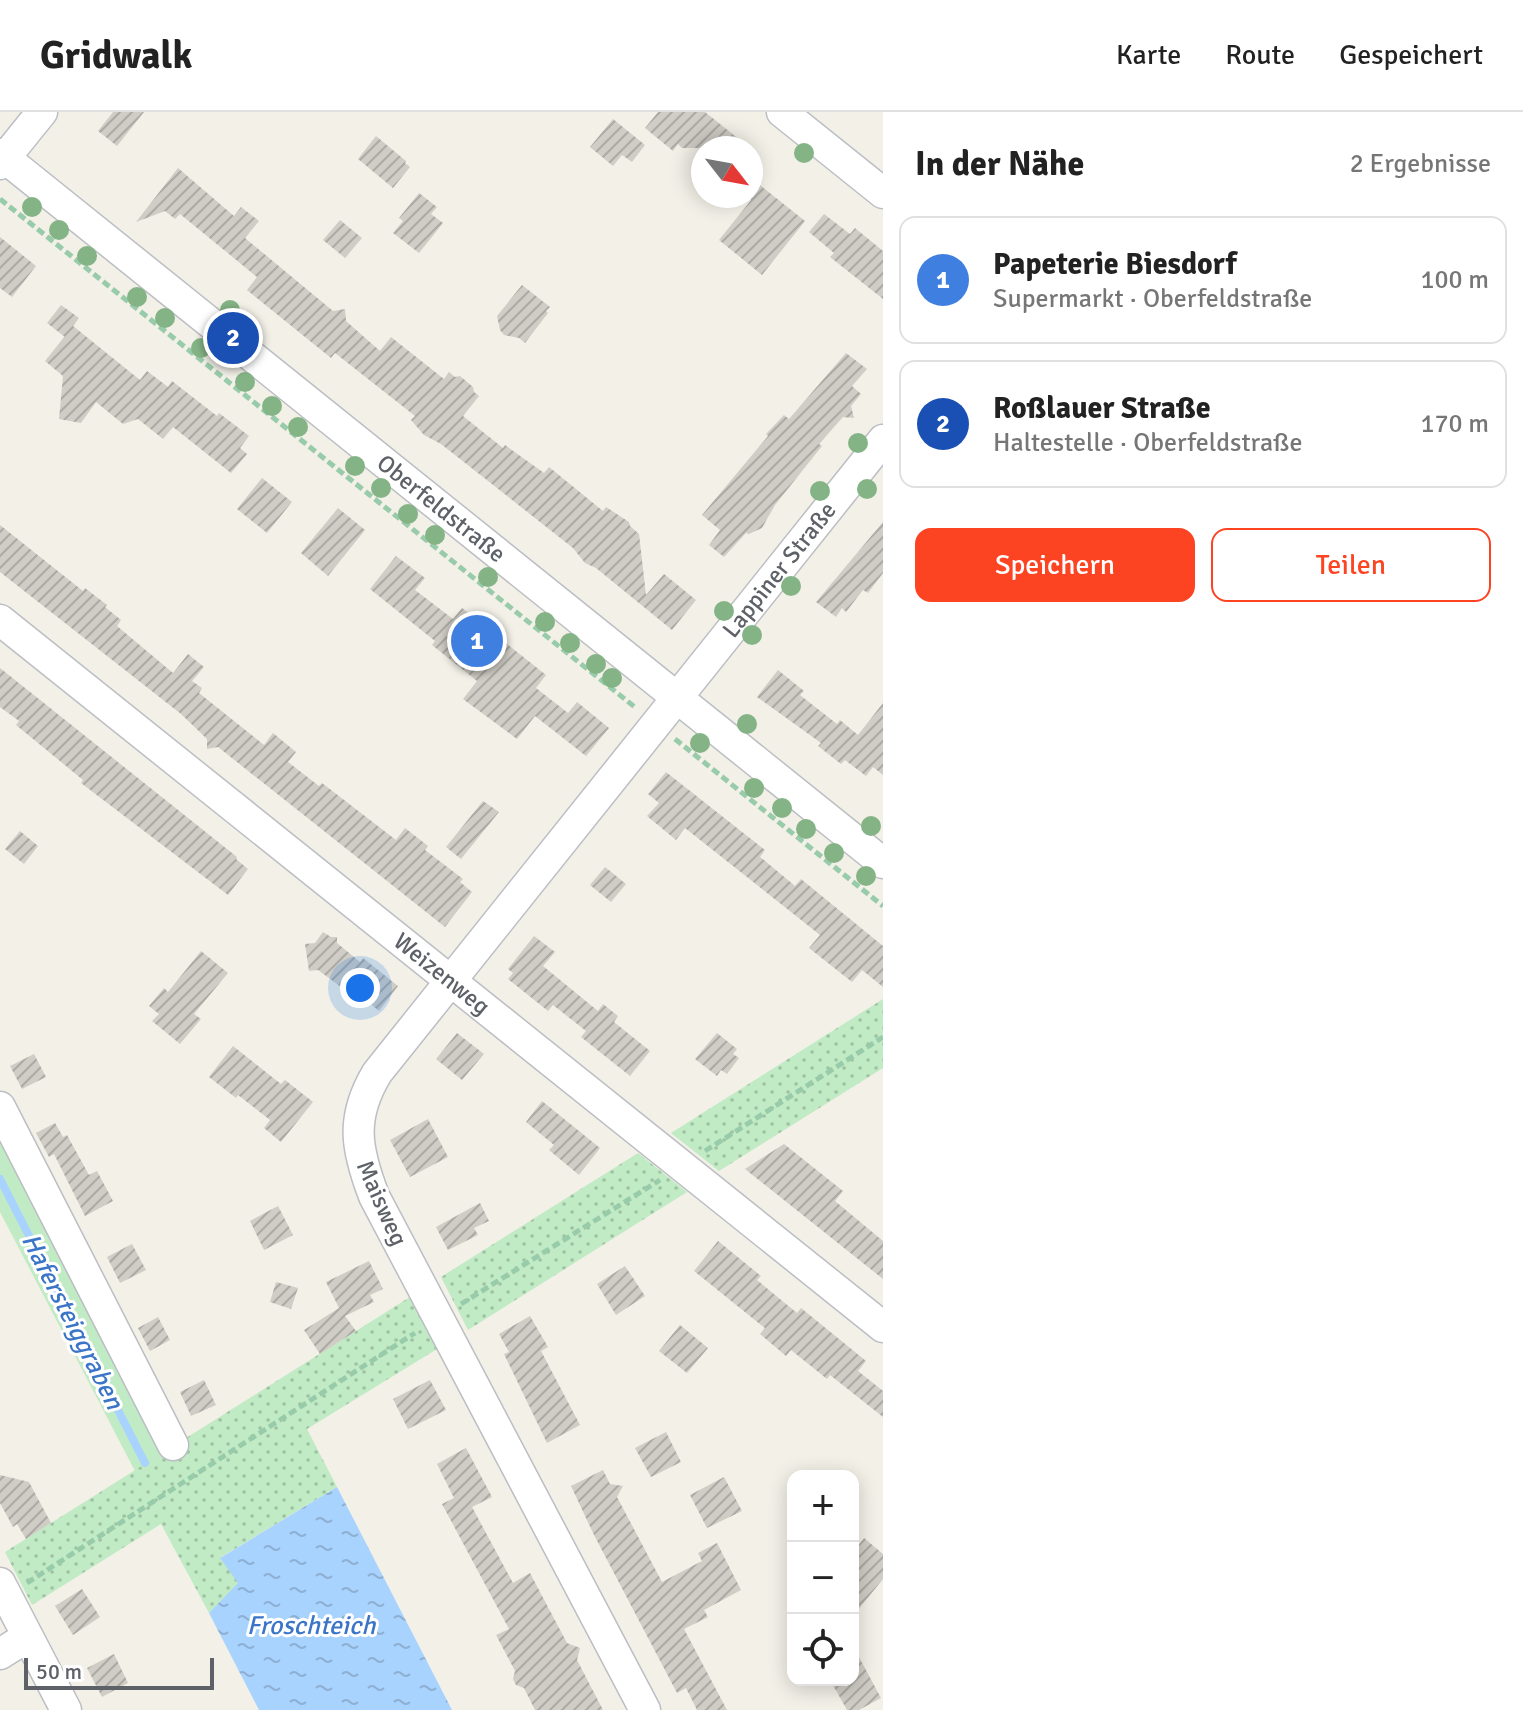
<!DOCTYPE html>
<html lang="de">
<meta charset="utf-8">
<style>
:root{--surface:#fff;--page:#f6f6f6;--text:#222;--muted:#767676;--line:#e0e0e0;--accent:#fc4423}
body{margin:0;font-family:Signika,sans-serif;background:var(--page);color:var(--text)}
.controls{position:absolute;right:24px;bottom:24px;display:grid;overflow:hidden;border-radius:16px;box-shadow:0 4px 20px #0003}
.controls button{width:72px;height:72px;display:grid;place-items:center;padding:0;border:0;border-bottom:2px solid var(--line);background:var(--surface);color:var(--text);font:40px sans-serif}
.compass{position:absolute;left:691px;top:24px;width:72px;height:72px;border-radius:50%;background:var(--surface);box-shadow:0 4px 20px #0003;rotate:121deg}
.scale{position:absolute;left:24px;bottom:20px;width:190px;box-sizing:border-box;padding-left:8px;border:4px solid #5e6268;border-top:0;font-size:22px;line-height:28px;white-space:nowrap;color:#5e6268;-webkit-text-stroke:6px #fff;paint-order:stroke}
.you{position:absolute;left:360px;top:876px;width:28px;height:28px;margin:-20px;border:6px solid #fff;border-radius:50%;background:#1a73e8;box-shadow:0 0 0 12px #1a73e833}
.badge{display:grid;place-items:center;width:52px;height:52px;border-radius:50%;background:var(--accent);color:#fff;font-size:26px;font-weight:700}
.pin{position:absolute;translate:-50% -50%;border:4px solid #fff;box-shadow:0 2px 8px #0006}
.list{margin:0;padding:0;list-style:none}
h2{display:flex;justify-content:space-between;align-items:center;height:104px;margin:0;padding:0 32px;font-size:34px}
h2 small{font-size:26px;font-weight:400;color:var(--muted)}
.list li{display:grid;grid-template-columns:52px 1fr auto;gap:24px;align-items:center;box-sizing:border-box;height:128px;margin:0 16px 16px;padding:0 16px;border:2px solid var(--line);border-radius:16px}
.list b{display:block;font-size:30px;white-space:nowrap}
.list p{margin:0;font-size:26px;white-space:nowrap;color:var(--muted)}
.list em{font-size:26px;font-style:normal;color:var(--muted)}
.actions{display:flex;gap:16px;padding:24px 32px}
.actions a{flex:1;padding:18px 0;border:2px solid var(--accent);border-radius:16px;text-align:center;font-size:28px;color:var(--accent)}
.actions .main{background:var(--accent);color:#fff}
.icon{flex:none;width:44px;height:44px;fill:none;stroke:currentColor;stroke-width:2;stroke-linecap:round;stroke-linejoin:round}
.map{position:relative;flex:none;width:883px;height:1598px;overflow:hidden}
header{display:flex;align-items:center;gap:48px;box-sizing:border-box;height:112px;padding:0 40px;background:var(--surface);border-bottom:2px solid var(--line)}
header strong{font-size:38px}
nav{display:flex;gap:44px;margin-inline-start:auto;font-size:28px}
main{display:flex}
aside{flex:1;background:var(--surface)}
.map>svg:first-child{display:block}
</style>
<header>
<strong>Gridwalk</strong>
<nav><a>Karte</a><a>Route</a><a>Gespeichert</a></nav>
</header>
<main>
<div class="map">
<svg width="883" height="1598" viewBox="0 0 883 1598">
<defs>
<pattern id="park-dots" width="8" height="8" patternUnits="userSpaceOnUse" patternTransform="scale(2)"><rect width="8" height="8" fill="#c1ebc4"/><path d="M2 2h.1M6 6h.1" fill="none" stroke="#a0c2a3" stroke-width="1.8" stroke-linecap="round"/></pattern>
<pattern id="water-ripples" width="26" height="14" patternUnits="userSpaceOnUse" patternTransform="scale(2)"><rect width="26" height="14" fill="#a9d3ff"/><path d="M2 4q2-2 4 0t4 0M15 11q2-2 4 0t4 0" fill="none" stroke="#8dafd2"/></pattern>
<pattern id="building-hatch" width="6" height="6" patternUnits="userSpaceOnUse" patternTransform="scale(2)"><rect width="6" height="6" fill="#cfcdc5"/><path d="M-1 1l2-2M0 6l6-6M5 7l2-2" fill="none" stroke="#abaaa4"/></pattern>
</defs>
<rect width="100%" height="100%" fill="#f2f0e7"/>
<path fill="#c1ebc4" d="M0,1009L169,1337L135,1359L0,1100Z"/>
<path fill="url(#park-dots)" d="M883,887V956L719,1059L671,1021Z
M638,1041L687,1080L468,1218L441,1165Z
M410,1185L437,1237L307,1317L337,1375L221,1445L239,1471L209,1501L161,1412L32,1493L5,1440Z"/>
<path fill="url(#water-ripples)" d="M337,1375L452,1598H259L209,1501L238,1471L220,1446Z"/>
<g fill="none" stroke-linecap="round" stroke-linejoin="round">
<path stroke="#a9d3ff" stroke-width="8" d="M0,1067L145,1351"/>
</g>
<path fill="url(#building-hatch)" d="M113,0H144L117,34L98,19Z
M658,0H705L750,36H682L678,32L673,39L645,16Z
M613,7L645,33L632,50L622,43L613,54L590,35Z
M376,24L406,49L405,51L410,55L393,76L358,47Z
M178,56L234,104L241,95L259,109L245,126L333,199L345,197L346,209L380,239L391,225L444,267L449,260L455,265L460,264L473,275L474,280L479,284L463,304L503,336L505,333L544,361L549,355L603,399L606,395L629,410L630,414L639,422L646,483L664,462L696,488L672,518L596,456L585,451L573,436L441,332L424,323L411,308L415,304L335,241L331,246L247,178L257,165L180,102L175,107L165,99L136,110Z
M751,66L805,109L762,163L719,128L751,88Z
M419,81L437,95L431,102L443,111L419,141L393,121L403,109L399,106Z
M824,102L850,122L855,116L883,139V187L830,145L834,141L809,120Z
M340,108L362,126L345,146L323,128Z
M0,125L36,154L12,185L0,176Z
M522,173L550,195L546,199L548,201L525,231L519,226L504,223L500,218L497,204Z
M61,193L79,206L65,225L47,211Z
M73,214L140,268L147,259L168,275L172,269L217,304L219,301L249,324L240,336L247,342L231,361L173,315L163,327L138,307L123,312L96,290L81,311L59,307L63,264L45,249Z
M846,241L867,257L852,274L861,282L851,294L854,306L843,305L819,332L822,334L775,393L762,416L749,422L746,421L724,445L709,433L720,418L702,403L768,324L766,322L784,303L789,307Z
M262,366L292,390L267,421L237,397Z
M338,396L365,418L328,464L301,441Z
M883,410V461L868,481L863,478L846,500L842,496L836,505L816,490Z
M0,413L83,479L85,476L107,493L105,495L121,508L117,514L173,561L188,542L204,555L192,569L202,576L199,581L264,633L273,621L296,640L288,650L319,674L322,671L396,728L405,716L428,734L425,738L463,767L460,770L472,780L445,815L218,635L207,637V627L181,602L0,460Z
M396,444L425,466L415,478L453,507L462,496L546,563L536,576L568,601L577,590L609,616L586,644L535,604L517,627L463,587L477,569L432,533L435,529L370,477Z
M0,556L237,745L236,747L248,757L228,783L81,671L83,668L16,613L19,609L0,595Z
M778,558L804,579L800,583L837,612L840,608L858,623L883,591V663L873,655L866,664L845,648L841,652L818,634L821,631L757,585Z
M666,660L765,738L760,745L764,748L795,774L801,767L883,834V875L862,858L852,870L809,836L820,823L685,716L676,728L647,704L659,691L648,682Z
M483,689L499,700L461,747L446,735Z
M20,719L38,734L24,752L5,737Z
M605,755L626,772L611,790L590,773Z
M323,820L331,825H337V831L360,850L363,846L398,874L379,899L367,889L364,892L318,858L309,859L305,832L315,831Z
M534,824L555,840L543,854L598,899L603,892L618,904L614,910L650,939L630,964L581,925L586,919L553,893L548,899L508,867L513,861L508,857Z
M201,839L228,861L194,902L201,907L180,932L152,909L159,902L149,894L164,876L168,880Z
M457,921L484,942L462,968L436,947Z
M717,921L737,937L733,942L739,946L727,962L721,958L717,964L695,947Z
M233,934L281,972L285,968L313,990L281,1030L264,1016L270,1008L238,983L236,986L209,965Z
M34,942L46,965L22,977L10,954Z
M542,989L600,1036L579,1063L549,1038L554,1033L526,1010Z
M428,1007L448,1045L410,1065L390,1028Z
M55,1011L63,1025L67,1023L89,1063L97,1059L113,1089L85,1104L54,1042L49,1045L36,1021Z
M784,1032L843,1079L835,1089L883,1129V1167L745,1057Z
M480,1091L489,1109L474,1116L478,1123L448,1138L436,1115Z
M278,1094L293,1123L264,1138L250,1109Z
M718,1129L761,1164L757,1168L797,1201L801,1196L866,1249L858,1259L883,1279V1305L830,1263L827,1267L791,1238L786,1244L760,1222L765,1216L761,1213L694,1159Z
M132,1132L146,1158L120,1171L107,1145Z
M369,1149L383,1177L370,1183L374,1190L345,1204L356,1219L320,1242L304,1218L339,1196L326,1170Z
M625,1154L645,1184L616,1203L597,1172Z
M276,1170L298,1176L291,1197L270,1190Z
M530,1204L548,1235L541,1239L580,1313L547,1331L504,1242L509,1240L499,1222Z
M158,1205L170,1228L150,1239L138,1216Z
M680,1213L708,1236L687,1261L659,1239Z
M204,1268L216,1293L191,1304L180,1280Z
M430,1268L446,1298L408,1317L393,1287Z
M666,1320L681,1350L651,1365L635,1336Z
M466,1336L492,1385L472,1395L513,1471L530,1461L567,1531L580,1536L577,1548L603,1598H535L524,1576L516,1573L513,1567L515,1559L496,1523L509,1517L442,1392L454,1386L437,1352Z
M603,1358L610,1372L623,1374L617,1385L662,1470L702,1449L698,1441L717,1431L741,1478L704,1498L708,1505L684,1517L727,1598H697L686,1576L677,1581L594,1423L571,1374Z
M0,1363L29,1370L51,1411L26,1427L17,1412L13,1415L0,1391Z
M724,1365L742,1399L707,1416L690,1383Z
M864,1426L883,1442V1467L853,1504V1440Z
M82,1477L100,1505L73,1523L55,1494Z
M853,1534L881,1586L859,1598H847L830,1568H853Z
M114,1542L128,1571L102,1585L87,1556Z"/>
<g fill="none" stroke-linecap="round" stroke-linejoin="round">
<g stroke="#bbbec3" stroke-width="33">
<g id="minor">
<path d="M782,0L883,81"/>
<path id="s1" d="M0,42L883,751"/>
<path d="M0,52L42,0"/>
<path id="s2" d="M0,508L883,1215"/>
<path d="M0,995L173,1333"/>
<path d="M0,1471L66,1598"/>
<path d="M0,1542L27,1525"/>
<path id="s3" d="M645,1598L374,1084C356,1037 350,1006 377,961L883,328"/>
</g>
</g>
<path stroke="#98cbaa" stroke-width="5" stroke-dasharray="8 4" stroke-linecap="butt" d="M0,87L636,596
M675,627L883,794
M705,1039L883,925
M461,1192L660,1068
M27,1471L415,1221"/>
<use href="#minor" stroke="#fff" stroke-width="30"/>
</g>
<g fill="#84b486">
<circle cx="804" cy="41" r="10"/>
<circle cx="32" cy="95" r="10"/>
<circle cx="59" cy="118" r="10"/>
<circle cx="87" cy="144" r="10"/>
<circle cx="137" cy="185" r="10"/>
<circle cx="230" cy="198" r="10"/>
<circle cx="165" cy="206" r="10"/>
<circle cx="201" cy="236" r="10"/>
<circle cx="245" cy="270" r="10"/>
<circle cx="272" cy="294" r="10"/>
<circle cx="298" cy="315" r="10"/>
<circle cx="858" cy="331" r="10"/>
<circle cx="355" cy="354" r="10"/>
<circle cx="381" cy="376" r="10"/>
<circle cx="867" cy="377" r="10"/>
<circle cx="820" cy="379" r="10"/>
<circle cx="408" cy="402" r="10"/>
<circle cx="435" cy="423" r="10"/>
<circle cx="488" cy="465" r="10"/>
<circle cx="791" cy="474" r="10"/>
<circle cx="724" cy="499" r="10"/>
<circle cx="545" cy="510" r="10"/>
<circle cx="752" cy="523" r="10"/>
<circle cx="570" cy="531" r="10"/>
<circle cx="596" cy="552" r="10"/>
<circle cx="612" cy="566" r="10"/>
<circle cx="747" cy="612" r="10"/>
<circle cx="700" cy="631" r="10"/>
<circle cx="754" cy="676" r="10"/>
<circle cx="782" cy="696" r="10"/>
<circle cx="871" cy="714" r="10"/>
<circle cx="806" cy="717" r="10"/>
<circle cx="834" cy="741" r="10"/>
<circle cx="866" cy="764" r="10"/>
</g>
<g text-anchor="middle" stroke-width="6" stroke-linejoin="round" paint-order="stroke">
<g font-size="24" fill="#5e6268" stroke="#fff">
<text dy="8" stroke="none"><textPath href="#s1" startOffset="566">Oberfeldstraße</textPath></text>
<text dy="8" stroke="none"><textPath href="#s3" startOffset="1354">Lappiner Straße</textPath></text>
<text dy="8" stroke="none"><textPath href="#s2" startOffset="566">Weizenweg</textPath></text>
<text transform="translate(382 1091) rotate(66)" y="8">Maisweg</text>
</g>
<g font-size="26" font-style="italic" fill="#3b75c7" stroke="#fff">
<text transform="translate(73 1209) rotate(63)" y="9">Hafersteiggraben</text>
<text x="311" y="1522">Froschteich</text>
</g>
</g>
</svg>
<div class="controls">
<button>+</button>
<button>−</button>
<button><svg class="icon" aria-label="locate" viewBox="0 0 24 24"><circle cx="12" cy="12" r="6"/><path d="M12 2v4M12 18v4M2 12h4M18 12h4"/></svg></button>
</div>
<svg class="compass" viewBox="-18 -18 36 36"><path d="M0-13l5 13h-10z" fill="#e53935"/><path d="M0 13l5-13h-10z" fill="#767676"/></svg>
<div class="scale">50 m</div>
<div class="you"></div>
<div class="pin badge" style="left:477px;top:529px;background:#3f7fe0">1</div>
<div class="pin badge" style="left:233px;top:226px;background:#1a4fb4">2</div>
</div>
<aside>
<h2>In der Nähe<small>2 Ergebnisse</small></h2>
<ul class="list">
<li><span class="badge" style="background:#3f7fe0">1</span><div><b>Papeterie Biesdorf</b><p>Supermarkt · Oberfeldstraße</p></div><em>100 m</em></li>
<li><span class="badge" style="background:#1a4fb4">2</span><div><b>Roßlauer Straße</b><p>Haltestelle · Oberfeldstraße</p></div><em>170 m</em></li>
</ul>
<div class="actions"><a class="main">Speichern</a><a>Teilen</a></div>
</aside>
</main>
